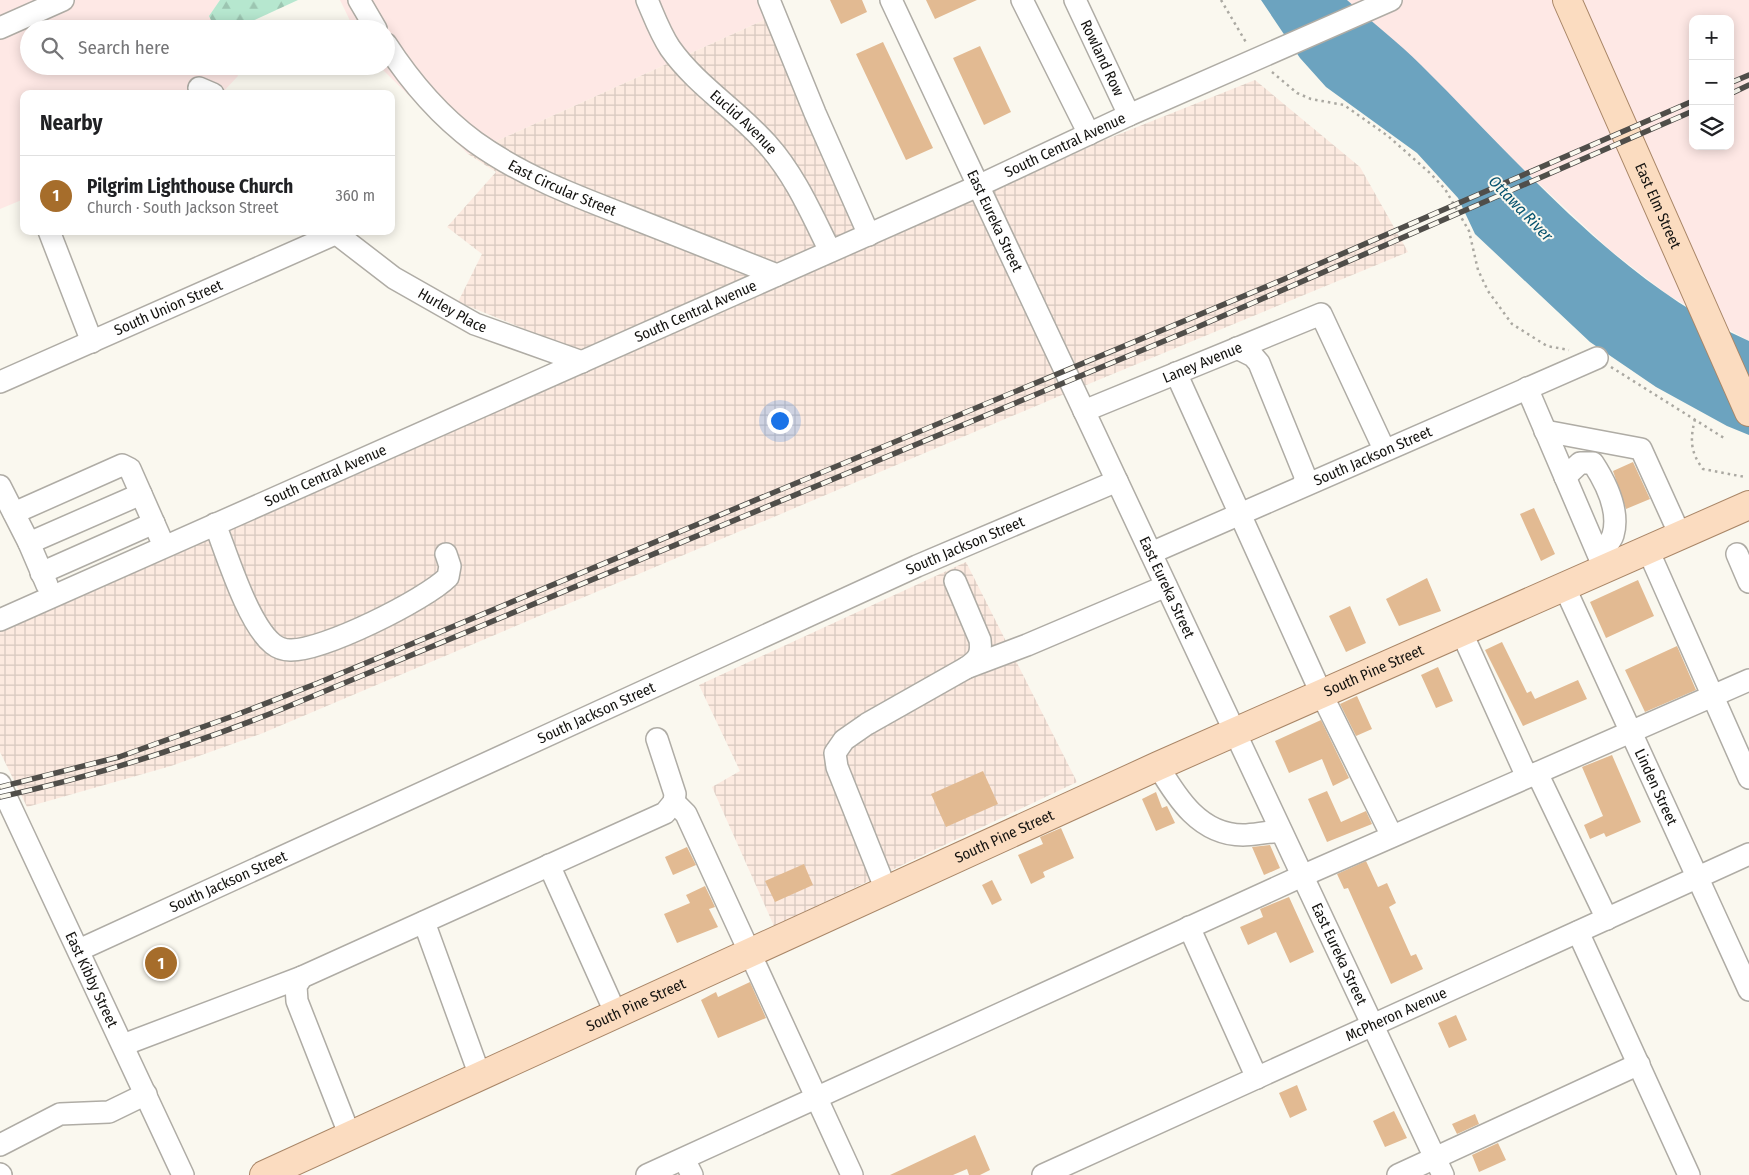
<!DOCTYPE html>
<meta charset="utf-8">
<style>
:root{--surface:#fff;--page:#f2f2f2;--text:#202124;--muted:#757577;--line:#e0e0e0;--accent:#a66d2b}
body{margin:0;font-family:"Fira Sans Condensed",sans-serif;background:var(--page);color:var(--text)}
.controls{position:absolute;right:15px;top:15px;display:grid;overflow:hidden;border-radius:10px;box-shadow:0 2px 12px #0003}
.controls button{width:45px;height:45px;display:grid;place-items:center;padding:0;border:0;border-bottom:1px solid var(--line);background:var(--surface);color:var(--text);font:25px sans-serif}
.you{position:absolute;left:779px;top:420px;width:18px;height:18px;margin:-12px;border:4px solid #fff;border-radius:50%;background:#1a73e8;box-shadow:0 0 0 8px #1a73e833}
.badge{display:grid;place-items:center;width:32px;height:32px;border-radius:50%;background:var(--accent);color:#fff;font-size:16px;font-weight:700}
.pin{position:absolute;translate:-50% -50%;border:2px solid #fff;box-shadow:0 1px 5px #0006}
.list{margin:0;padding:0;list-style:none}
h2{display:flex;justify-content:space-between;align-items:center;height:65px;margin:0;padding:0 20px;font-size:21px}
h2 small{font-size:16px;font-weight:400;color:var(--muted)}
.list li{display:grid;grid-template-columns:32px 1fr auto;gap:15px;align-items:center;box-sizing:border-box;height:80px;padding:0 20px;border-top:1px solid var(--line)}
.list b{display:block;font-size:19px;white-space:nowrap}
.list p{margin:0;font-size:16px;white-space:nowrap;color:var(--muted)}
.list em{font-size:16px;font-style:normal;color:var(--muted)}
.icon{flex:none;width:28px;height:28px;fill:none;stroke:currentColor;stroke-width:2;stroke-linecap:round;stroke-linejoin:round}
.map{position:relative;flex:none;width:1749px;height:1175px;overflow:hidden}
.search{position:absolute;background:var(--surface);box-shadow:0 2px 12px #0003;left:20px;top:20px;width:375px;height:55px;display:flex;align-items:center;gap:12px;box-sizing:border-box;padding:0 18px;border-radius:28px;color:var(--muted);font-size:19px}
.panel{position:absolute;background:var(--surface);box-shadow:0 2px 12px #0003;left:20px;top:90px;width:375px;height:145px;border-radius:10px}
.map>svg:first-child{display:block}
</style>
<div class="map">
<svg width="1749" height="1175" viewBox="0 0 1749 1175">
<defs>
<pattern id="industrial-grid" width="8" height="8" patternUnits="userSpaceOnUse" patternTransform="scale(1.25)"><rect width="8" height="8" fill="#fceae0"/><path d="M0 4h8M4 0v8" fill="none" stroke="#d7c8bf"/></pattern>
<pattern id="forest-firs" width="22" height="20" patternUnits="userSpaceOnUse" patternTransform="scale(1.25)"><rect width="22" height="20" fill="#b6e7cf"/><path d="M5 1l3.5 6h-7zM16 11l3.5 6h-7z" fill="#9cc5b1"/></pattern>
</defs>
<rect width="100%" height="100%" fill="#faf8ef"/>
<path fill="#fee8e5" fill-rule="evenodd" d="M0,0H220L209,16L215,29H29V66H233L238,76L221,94H24V199L0,209Z
M340,0H757L766,19L468,154L379,66H386V29H354Z
M1347,0H1749V341L1668,295L1610,250L1521,167L1419,63ZM1693,19H1730V146H1693Z"/>
<path fill="url(#industrial-grid)" d="M766,19L864,246L973,201L1102,141L1255,80L1360,167L1408,252L1062,395L263,733L171,766L27,807L0,752V631L577,350L458,302L482,254L447,227L496,172L468,154Z
M966,562L1077,782L774,926L712,787L740,771L699,685Z"/>
<path fill="url(#forest-firs)" d="M220,0H298L235,29H215L209,16Z"/>
<path fill="#6ca3bf" d="M1261,0H1347C1372,22 1398,42 1421,65C1520,163 1619,283 1749,341V435L1727,426L1656,387L1590,342L1475,234L1458,198L1417,153L1326,87L1300,58Z"/>
<path fill="#e2ba92" d="M830,0H862L867,12L841,24Z
M926,0H977L935,19Z
M883,42L933,148L906,160L856,54Z
M980,46L1011,112L984,125L953,58Z
M1633,462L1650,499L1626,509L1613,471Z
M1534,508L1555,554L1541,561L1520,514Z
M1427,578L1441,611L1399,626L1386,599Z
M1638,580L1654,616L1606,638L1590,602Z
M1350,606L1366,643L1346,652L1329,616Z
M1502,642L1527,693L1531,691L1535,699L1578,680L1587,699L1523,726L1485,650Z
M1677,646L1696,690L1645,712L1625,670Z
M1438,667L1453,701L1436,708L1421,675Z
M1357,696L1372,729L1356,736L1340,704Z
M1321,720L1349,778L1333,786L1322,759L1289,773L1275,741Z
M1612,755L1641,822L1606,837L1604,833L1590,839L1584,825L1603,816L1582,767Z
M983,771L998,804L946,827L931,794Z
M1327,791L1341,822L1366,811L1372,824L1327,842L1308,799Z
M1156,792L1162,808L1167,806L1175,823L1156,831L1142,799Z
M1061,828L1074,858L1043,872L1045,877L1031,884L1018,855L1043,844L1040,837Z
M1270,845L1280,868L1264,875L1252,847Z
M687,847L696,865L673,875L665,857Z
M1366,861L1378,887L1387,883L1396,903L1389,907L1411,956L1416,954L1423,969L1391,984L1348,888L1344,889L1337,874Z
M804,864L813,885L775,902L765,881Z
M992,880L1002,900L992,905L982,885Z
M705,886L715,907L709,909L718,927L677,943L664,914L690,903L686,895Z
M1289,897L1314,952L1290,963L1276,932L1248,945L1240,927L1263,917L1260,909Z
M750,982L766,1018L718,1038L701,1000L716,992L718,997Z
M1456,1015L1467,1040L1449,1048L1438,1023Z
M1297,1085L1307,1110L1290,1118L1279,1093Z
M1394,1111L1407,1138L1385,1147L1373,1121Z
M1475,1114L1479,1124L1457,1134L1452,1124Z
M975,1135L990,1170L980,1175H969L967,1169L953,1175H890Z
M1498,1143L1506,1160L1479,1172L1472,1155Z"/>
<g fill="none" stroke-linecap="round" stroke-linejoin="round">
<g stroke="#afaca5" stroke-width="24">
<g id="minor">
<path d="M359,0L376,29"/>
<path id="s1" d="M647,0C654,16 660,33 670,48C696,85 737,110 767,144C795,175 812,215 830,251"/>
<path d="M769,0L815,113L869,235"/>
<path id="s2" d="M891,0L1443,1175"/>
<path d="M1022,0L1089,134"/>
<path id="s3" d="M1075,0L1129,115"/>
<path d="M0,28L63,0"/>
<path id="s4" d="M386,44C410,81 440,116 475,142C521,175 573,195 625,215C676,235 726,255 777,275"/>
<path d="M199,88L213,94"/>
<path d="M49,231L92,342"/>
<path id="s5" d="M333,231L394,278L475,324L582,362"/>
<path d="M1237,348L1253,356L1259,363L1305,476L1304,484"/>
<path d="M1176,373L1321,693L1392,836"/>
<path id="s6" d="M0,382L335,234"/>
<path d="M1527,388L1604,568"/>
<path id="s7" d="M1084,411L1321,314L1384,449"/>
<path d="M1545,431L1641,449L1680,535"/>
<path d="M1565,477L1580,463H1593C1606,483 1620,511 1613,535C1611,542 1603,549 1599,555"/>
<path d="M0,486L29,543L47,585"/>
<path d="M14,513L122,465L130,469L164,546"/>
<path d="M215,524C227,555 248,624 273,644C278,648 283,650 290,650C323,651 425,600 448,577L450,566L446,554"/>
<path d="M29,543L141,494"/>
<path d="M1648,550L1749,778"/>
<path id="s8" d="M1151,553L1597,358"/>
<path d="M1737,554L1749,582"/>
<path d="M41,573L154,523"/>
<path d="M955,581L980,640C982,655 978,660 966,668"/>
<path id="s9" d="M1564,586L1749,990"/>
<path id="s10" d="M0,620L978,186L1129,115L1391,0"/>
<path d="M1461,631L1527,777"/>
<path d="M1158,766C1177,798 1200,835 1243,835C1256,835 1268,831 1281,832"/>
<path d="M1537,773L1607,919"/>
<path id="s11" d="M0,784L183,1175"/>
<path d="M674,802L686,814L852,1175"/>
<path d="M549,865L616,1014"/>
<path d="M886,890L837,767L835,753L844,740L867,724L966,668L1027,645L1166,586"/>
<path d="M424,922L480,1076"/>
<path d="M1189,927L1257,1078"/>
<path d="M1578,932L1689,1175"/>
<path id="s12" d="M79,950L917,566L1117,481"/>
<path d="M123,1045L302,977"/>
<path d="M350,1136L297,1001L296,986L302,977L665,813L674,802L675,794L657,739"/>
<path d="M0,1145L60,1114L109,1112L146,1094"/>
<path d="M684,1159L692,1175"/>
<path d="M0,1174L1,1175"/>
<path d="M647,1175L1302,876L1749,680"/>
<path id="s13" d="M1043,1175L1749,854"/>
<path d="M1398,1175L1639,1064"/>
</g>
</g>
<g stroke="#a98667" stroke-width="30">
<g id="major">
<path id="s14" d="M1567,0L1749,412"/>
<path id="s15" d="M264,1175L1158,766L1749,505"/>
</g>
</g>
<path stroke="#aba9a2" stroke-width="2.5" stroke-dasharray="2.5 4" stroke-linecap="butt" d="M1221,0L1247,44
M1272,72L1297,93L1311,99L1344,105L1388,136L1431,174L1445,189L1469,231L1478,270L1488,291L1512,324L1547,346L1569,350
M1611,367L1724,438
M1695,419C1690,439 1690,452 1703,469L1745,477"/>
<use href="#minor" stroke="#fff" stroke-width="21"/>
<use href="#major" stroke="#fbdcc0" stroke-width="28"/>
<g stroke="#504e4a" stroke-width="5.5">
<path id="rail" d="M1730,83L1749,75
M1730,94L1749,85
M0,787L119,757L236,715L318,683L1282,280L1693,101
M0,797C96,776 190,746 282,709L1193,329L1693,111"/>
</g>
<use href="#rail" stroke="#faf8ef" stroke-width="4" stroke-dasharray="11" stroke-linecap="butt"/>
</g>
<g text-anchor="middle" stroke-width="4" stroke-linejoin="round" paint-order="stroke">
<g font-size="15" fill="#141310" stroke="#faf8ef">
<text dy="5" stroke="none"><textPath href="#s3" startOffset="64">Rowland Row</textPath></text>
<text dy="5" stroke="none"><textPath href="#s1" startOffset="158">Euclid Avenue</textPath></text>
<text dy="5" stroke="none"><textPath href="#s10" startOffset="1166">South Central Avenue</textPath></text>
<text dy="5" stroke="none"><textPath href="#s4" startOffset="232">East Circular Street</textPath></text>
<text dy="5" stroke="none"><textPath href="#s14" startOffset="225">East Elm Street</textPath></text>
<text dy="5" stroke="none"><textPath href="#s2" startOffset="244">East Eureka Street</textPath></text>
<text dy="5" stroke="none"><textPath href="#s6" startOffset="184">South Union Street</textPath></text>
<text dy="5" stroke="none"><textPath href="#s5" startOffset="144">Hurley Place</textPath></text>
<text dy="5" stroke="none"><textPath href="#s10" startOffset="761">South Central Avenue</textPath></text>
<text dy="5" stroke="none"><textPath href="#s7" startOffset="128">Laney Avenue</textPath></text>
<text dy="5" stroke="none"><textPath href="#s8" startOffset="242">South Jackson Street</textPath></text>
<text dy="5" stroke="none"><textPath href="#s10" startOffset="356">South Central Avenue</textPath></text>
<text dy="5" stroke="none"><textPath href="#s12" startOffset="974">South Jackson Street</textPath></text>
<text dy="5" stroke="none"><textPath href="#s2" startOffset="649">East Eureka Street</textPath></text>
<text dy="5" stroke="none"><textPath href="#s15" startOffset="1219">South Pine Street</textPath></text>
<text dy="5" stroke="none"><textPath href="#s12" startOffset="569">South Jackson Street</textPath></text>
<text dy="5" stroke="none"><textPath href="#s9" startOffset="221">Linden Street</textPath></text>
<text dy="5" stroke="none"><textPath href="#s15" startOffset="814">South Pine Street</textPath></text>
<text dy="5" stroke="none"><textPath href="#s12" startOffset="164">South Jackson Street</textPath></text>
<text dy="5" stroke="none"><textPath href="#s2" startOffset="1054">East Eureka Street</textPath></text>
<text dy="5" stroke="none"><textPath href="#s11" startOffset="216">East Kibby Street</textPath></text>
<text dy="5" stroke="none"><textPath href="#s15" startOffset="409">South Pine Street</textPath></text>
<text dy="5" stroke="none"><textPath href="#s13" startOffset="388">McPheron Avenue</textPath></text>
</g>
<g font-size="16" font-style="italic" fill="#05526e" stroke="#faf8ef">
<text transform="translate(1521 208) rotate(46)" y="6">Ottawa River</text>
</g>
</g>
</svg>
<div class="controls">
<button>+</button>
<button>−</button>
<button><svg class="icon" aria-label="layers" viewBox="0 0 24 24"><path d="M12 4l9 5-9 5-9-5zM3 14l9 5 9-5"/></svg></button>
</div>
<div class="you"></div>
<div class="pin badge" style="left:161px;top:963px">1</div>
<div class="search"><svg class="icon" aria-label="search" viewBox="0 0 24 24"><circle cx="10" cy="10" r="6"/><path d="M15 15l6 6"/></svg>Search here</div>
<section class="panel">
<h2>Nearby<small></small></h2>
<ul class="list">
<li><span class="badge">1</span><div><b>Pilgrim Lighthouse Church</b><p>Church · South Jackson Street</p></div><em>360 m</em></li>
</ul>
</section>
</div>
